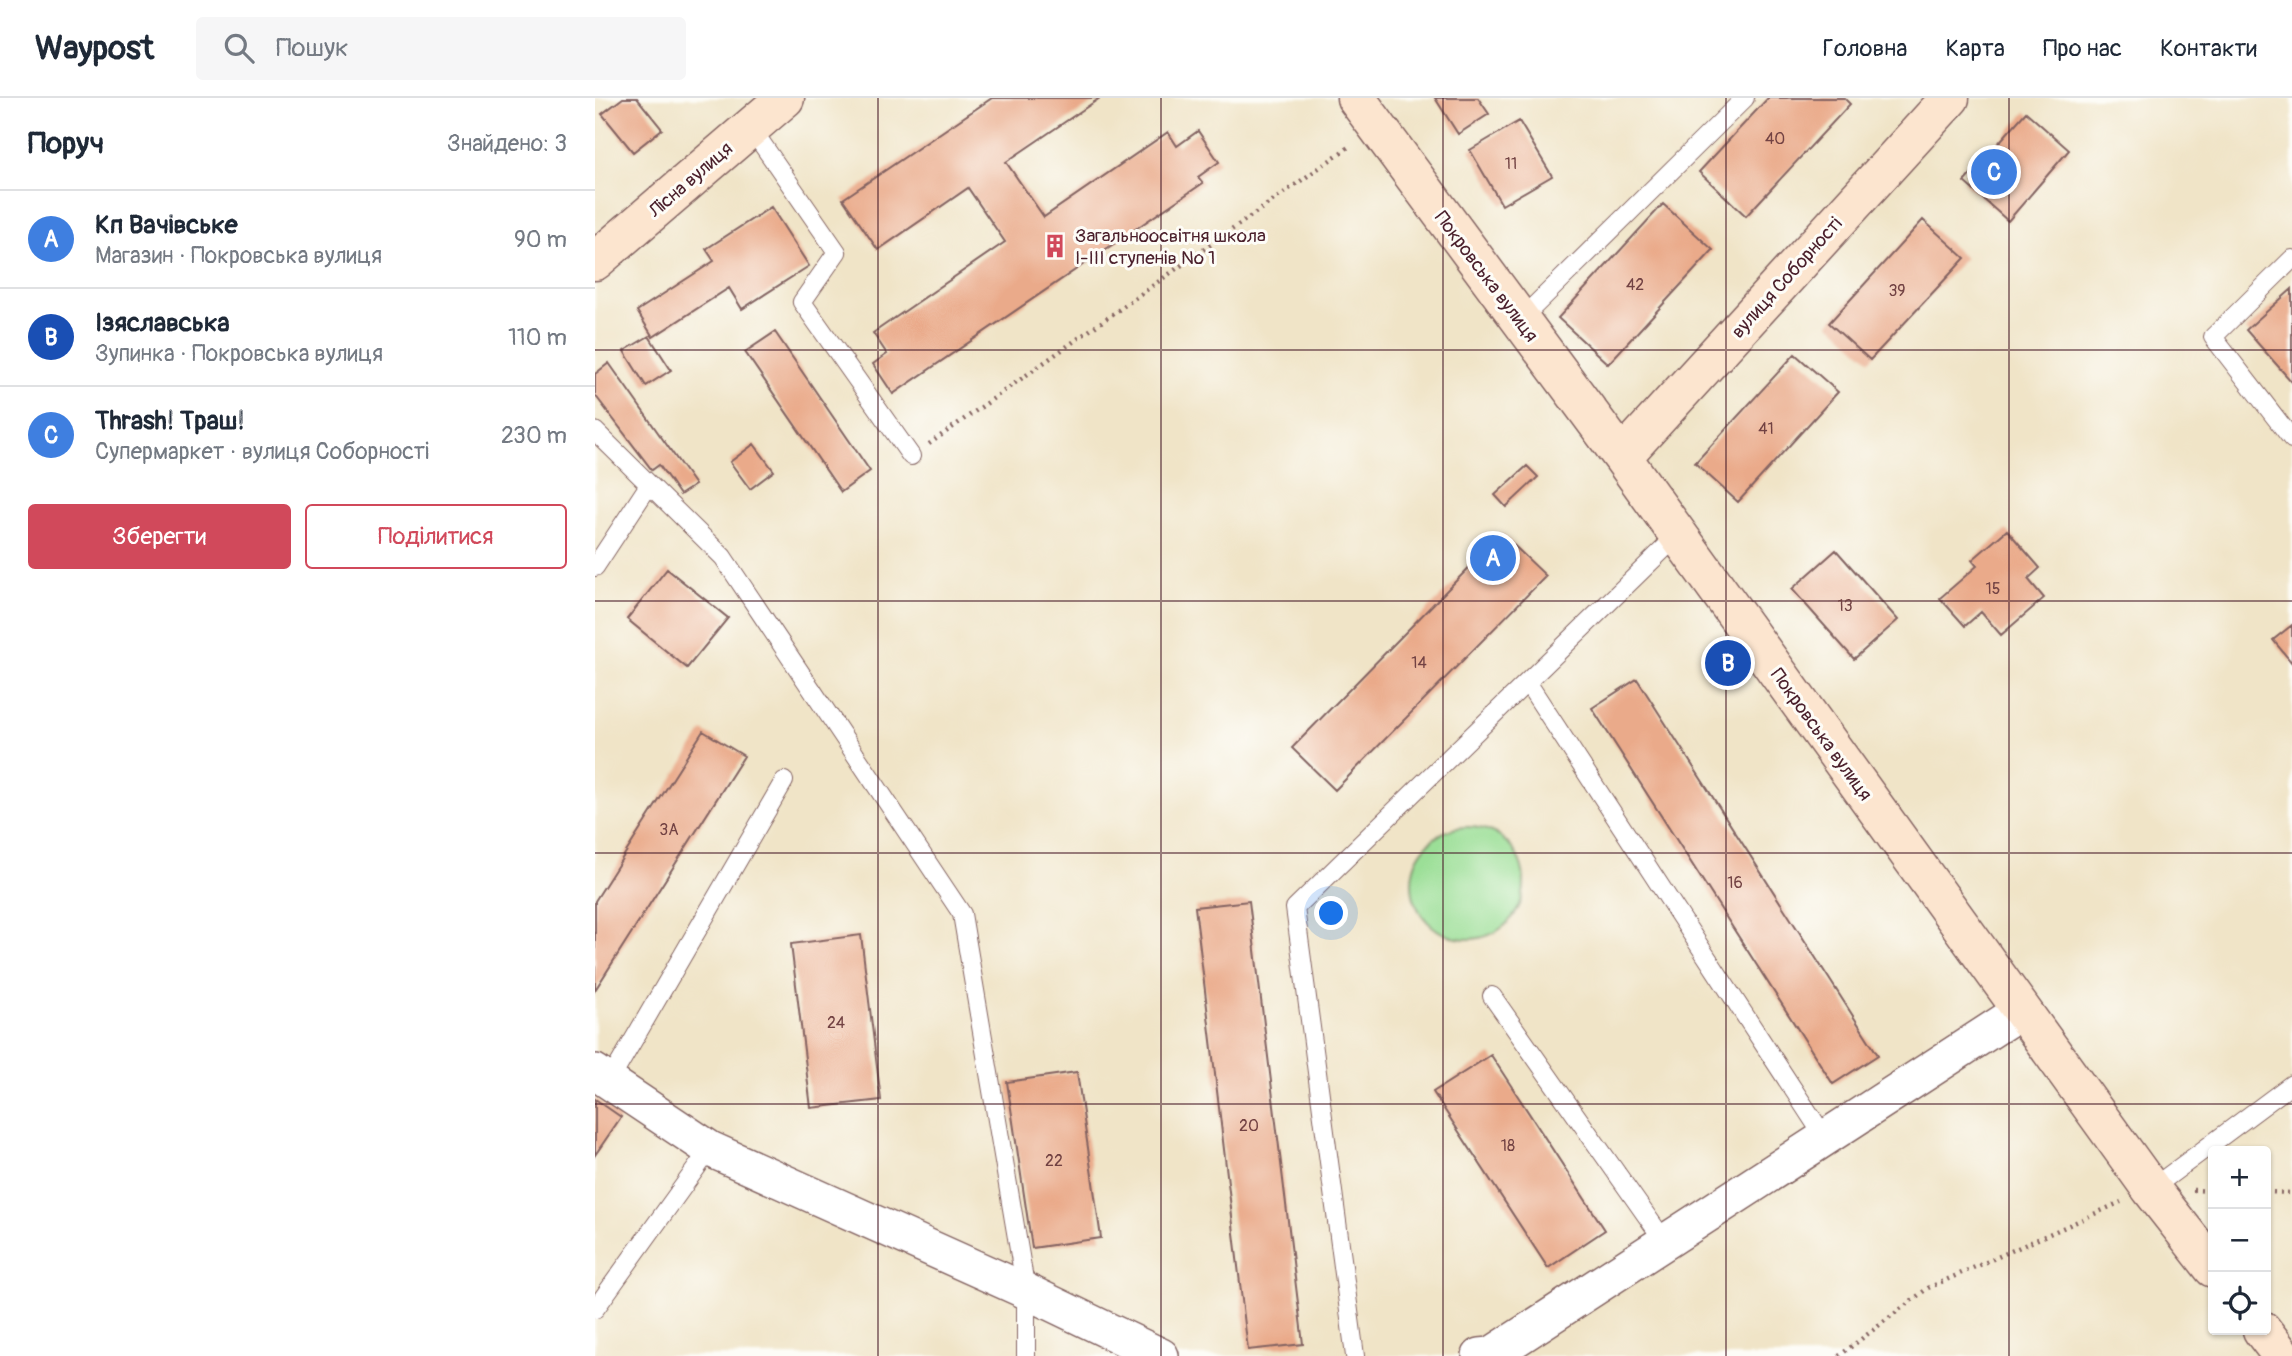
<!DOCTYPE html>
<html lang="uk">
<meta charset="utf-8">
<style>
:root{--surface:#fff;--page:#f6f6f7;--text:#1f2937;--muted:#747a83;--line:#e0e1e3;--accent:#d1495b}
body{margin:0;font-family:Pangolin,sans-serif;background:var(--page);color:var(--text)}
.controls{position:absolute;right:21px;bottom:21px;display:grid;overflow:hidden;border-radius:7px;box-shadow:0 2px 5px #0004}
.controls button{width:63px;height:63px;display:grid;place-items:center;padding:0;border:0;border-bottom:2px solid var(--line);background:var(--surface);color:var(--text);font:35px sans-serif}
.you{position:absolute;left:737px;top:816px;width:24px;height:24px;margin:-18px;border:5px solid #fff;border-radius:50%;background:#1a73e8;box-shadow:0 0 0 10px #1a73e833}
.badge{display:grid;place-items:center;width:46px;height:46px;border-radius:50%;background:var(--accent);color:#fff;font-size:23px;font-weight:700}
.pin{position:absolute;translate:-50% -50%;border:4px solid #fff;box-shadow:0 2px 7px #0006}
.list{margin:0;padding:0;list-style:none}
h2{display:flex;justify-content:space-between;align-items:center;height:91px;margin:0;padding:0 28px;font-size:30px}
h2 small{font-size:23px;font-weight:400;color:var(--muted)}
.list li{display:grid;grid-template-columns:46px 1fr auto;gap:21px;align-items:center;box-sizing:border-box;height:98px;padding:0 28px;border-top:2px solid var(--line)}
.list b{display:block;font-size:26px;white-space:nowrap}
.list p{margin:0;font-size:23px;white-space:nowrap;color:var(--muted)}
.list em{font-size:23px;font-style:normal;color:var(--muted)}
.actions{display:flex;gap:14px;padding:21px 28px}
.actions a{flex:1;padding:16px 0;border:2px solid var(--accent);border-radius:7px;text-align:center;font-size:24px;color:var(--accent)}
.actions .main{background:var(--accent);color:#fff}
.icon{flex:none;width:38px;height:38px;fill:none;stroke:currentColor;stroke-width:2;stroke-linecap:round;stroke-linejoin:round}
.map{position:relative;flex:none;width:1697px;height:1258px;overflow:hidden}
header{display:flex;align-items:center;gap:42px;box-sizing:border-box;height:98px;padding:0 35px;background:var(--surface);border-bottom:2px solid var(--line)}
header strong{font-size:33px}
nav{display:flex;gap:38px;margin-inline-start:auto;font-size:24px}
.search{width:490px;height:63px;background:var(--page);display:flex;align-items:center;gap:18px;box-sizing:border-box;padding:0 24px;border-radius:7px;color:var(--muted);font-size:26px}
main{display:flex}
aside{flex:1;background:var(--surface)}
.map>svg:first-child{display:block}
</style>
<header>
<strong>Waypost</strong>
<div class="search"><svg class="icon" aria-label="search" viewBox="0 0 24 24"><circle cx="10" cy="10" r="6"/><path d="M15 15l6 6"/></svg>Пошук</div>
<nav><a>Головна</a><a>Карта</a><a>Про нас</a><a>Контакти</a></nav>
</header>
<main>
<aside>
<h2>Поруч<small>Знайдено: 3</small></h2>
<ul class="list">
<li><span class="badge" style="background:#3f7fe0">A</span><div><b>Кп Вачівське</b><p>Магазин · Покровська вулиця</p></div><em>90 m</em></li>
<li><span class="badge" style="background:#1a4fb4">B</span><div><b>Ізяславська</b><p>Зупинка · Покровська вулиця</p></div><em>110 m</em></li>
<li><span class="badge" style="background:#3f7fe0">C</span><div><b>Thrash! Траш!</b><p>Супермаркет · вулиця Соборності</p></div><em>230 m</em></li>
</ul>
<div class="actions"><a class="main">Зберегти</a><a>Поділитися</a></div>
</aside>
<div class="map">
<svg width="1697" height="1258" viewBox="0 0 1697 1258">
<rect width="100%" height="100%" fill="#fdfcf7"/>
<filter id="ink" filterUnits="userSpaceOnUse"><feTurbulence type="fractalNoise" baseFrequency=".0143" numOctaves="2"/><feDisplacementMap in="SourceGraphic" scale="14" xChannelSelector="R" yChannelSelector="G"/><feConvolveMatrix kernelMatrix="1 2 1 2 8 2 1 2 1" color-interpolation-filters="sRGB"/></filter>
<filter id="wash" filterUnits="userSpaceOnUse"><feTurbulence type="fractalNoise" baseFrequency=".00686" numOctaves="4" result="noise"/><feDisplacementMap in="SourceGraphic" scale="28" xChannelSelector="R" yChannelSelector="G"/><feGaussianBlur stdDeviation="1.57" result="paint"/><feColorMatrix in="noise" values="0 0 0 0 0 0 0 0 0 0 0 0 0 0 0 0 0 1.4 0 .05"/><feComposite in="paint" operator="in"/></filter>
<g filter="url(#wash)">
<rect width="100%" height="100%" fill="#f0e4c7"/>
<path fill="#9bdf97" stroke="#727f61" stroke-width="2" d="M817 785a56 56 0 1 1 112 0a56 56 0 1 1-112 0Z"/>
<g id="blocks">
<path fill="#eaaa8a" d="M28,0H42L67,31L38,54L7,16Z
M397,0H505L411,64L449,119L573,34L582,48L603,33L624,64L603,79L608,85L298,296L278,266L292,256L278,235L410,144L373,90L283,152L248,101Z
M840,0H883L894,16L863,36Z
M1173,0H1249L1255,6L1151,118L1104,74Z
M1431,14L1474,52L1413,123L1369,84Z
M924,23L957,78L907,107L875,52Z
M1068,106L1118,152L1013,266L963,220Z
M176,109L214,168L147,211L134,190L58,239L42,213L119,163L111,151Z
M1328,122L1370,160L1275,262L1234,225Z
M1697,191V284L1651,232Z
M180,234L275,373L246,394L150,254Z
M54,238L76,272L51,288L29,253Z
M1200,256L1243,294L1143,404L1100,365Z
M14,265L100,387L85,397L64,367L57,372L0,297V276Z
M159,346L179,373L155,391L135,364Z
M932,368L943,379L911,409L900,397Z
M1412,432L1445,470L1433,481L1449,500L1406,537L1386,514L1370,528L1345,500L1382,468L1377,462Z
M907,436L951,478L740,692L697,650Z
M1241,452L1303,522L1259,561L1197,491Z
M72,471L133,520L92,570L32,521Z
M1697,527V565L1678,542Z
M1042,581L1283,957L1238,986L997,610Z
M108,633L149,658L0,892V803Z
M654,803L708,1246L653,1252L600,809Z
M266,837L286,1002L216,1010L196,846Z
M896,957L1010,1132L953,1170L838,994Z
M482,974L506,1140L437,1150L412,984Z
M0,1001L26,1019L0,1057Z"/>
</g>
</g>
<g filter="url(#ink)">
<use href="#blocks" fill-opacity="0" stroke="#846462" stroke-width="2"/>
<g fill="none" stroke-linecap="round" stroke-linejoin="round">
<g stroke="#846462" stroke-width="20">
<path id="service" d="M156,30L242,154L207,204L316,358
M1697,161L1618,239L1697,341
M925,222L1150,0
M0,333L128,459L367,816L431,1193V1258
M0,469L54,387
M932,584L1230,1040
M897,898L1070,1144
M14,984L189,683
M1556,1091L1697,986
M0,1211L115,1051
M760,1258L700,810L1083,437"/>
</g>
<g stroke="#846462" stroke-width="38">
<path id="minor" d="M0,974L115,1051L431,1193L566,1258
M885,1258L896,1257L1427,912"/>
</g>
<g stroke="#846462" stroke-width="41">
<path id="secondary" d="M761,0L1027,359L1556,1091L1618,1170
M0,163L190,0
M1027,359L1355,0
M1667,1232L1687,1258"/>
</g>
<path stroke="#846462" stroke-width="4.5" stroke-dasharray="2 5" stroke-linecap="butt" d="M334,346L755,48
M1598,1092L1618,1093
M1671,1094L1697,1095
M1244,1258L1333,1190L1526,1104"/>
<use href="#service" stroke="#fff" stroke-width="18"/>
<use href="#minor" stroke="#fff" stroke-width="35"/>
<use href="#secondary" stroke="#fce5cf" stroke-width="38"/>
</g>
</g>
<path fill="none" stroke="#4a1f2b" stroke-width="2" stroke-opacity="0.55" d="M283,0V1258M566,0V1258M848,0V1258M1131,0V1258M1414,0V1258M0,252H1697M0,503H1697M0,755H1697M0,1006H1697"/>
<defs>
<g id="building-bare" transform="scale(1.89)"><path d="M-4-6H4V6H1V3H-1V6H-4ZM-2.5-4.3h1.7v1.8h-1.7ZM.8-4.3h1.7v1.8H.8ZM-2.5-1h1.7V.8h-1.7ZM.8-1h1.7V.8H.8Z" fill="#d1495b" stroke="#fdfcf7" stroke-width="2.5" paint-order="stroke"/></g>
</defs>
<g fill-rule="evenodd">
<use href="#building-bare" x="460" y="148"/>
</g>
<g text-anchor="middle" stroke-width="6" stroke-linejoin="round" paint-order="stroke">
<g font-size="16" fill="#724243">
<text x="1180" y="46">40</text>
<text x="916" y="71">11</text>
<text x="1040" y="192">42</text>
<text x="1302" y="198">39</text>
<text x="1171" y="336">41</text>
<text x="1398" y="496">15</text>
<text x="1250" y="513">13</text>
<text x="824" y="570">14</text>
<text x="74" y="737">3А</text>
<text x="1140" y="790">16</text>
<text x="241" y="930">24</text>
<text x="654" y="1033">20</text>
<text x="913" y="1053">18</text>
<text x="459" y="1068">22</text>
</g>
<g font-size="19" fill="#4a1f2b" stroke="#fdfcf7">
<text transform="translate(95 81) rotate(-41)" y="7">Лісна вулиця</text>
<text transform="translate(892 178) rotate(53)" y="7">Покровська вулиця</text>
<text transform="translate(1191 179) rotate(-48)" y="7">вулиця Соборності</text>
<text transform="translate(1227 636) rotate(54)" y="7">Покровська вулиця</text>
</g>
<g font-size="19" fill="#4a1f2b" stroke="#fdfcf7" text-anchor="start">
<text x="480" y="144">Загальноосвітня школа<tspan x="480" dy="22">І-ІІІ ступенів № 1</tspan></text>
</g>
</g>
</svg>
<div class="controls">
<button>+</button>
<button>−</button>
<button><svg class="icon" aria-label="locate" viewBox="0 0 24 24"><circle cx="12" cy="12" r="6"/><path d="M12 2v4M12 18v4M2 12h4M18 12h4"/></svg></button>
</div>
<div class="you"></div>
<div class="pin badge" style="left:898px;top:460px;background:#3f7fe0">A</div>
<div class="pin badge" style="left:1133px;top:565px;background:#1a4fb4">B</div>
<div class="pin badge" style="left:1399px;top:74px;background:#3f7fe0">C</div>
</div>
</main>
